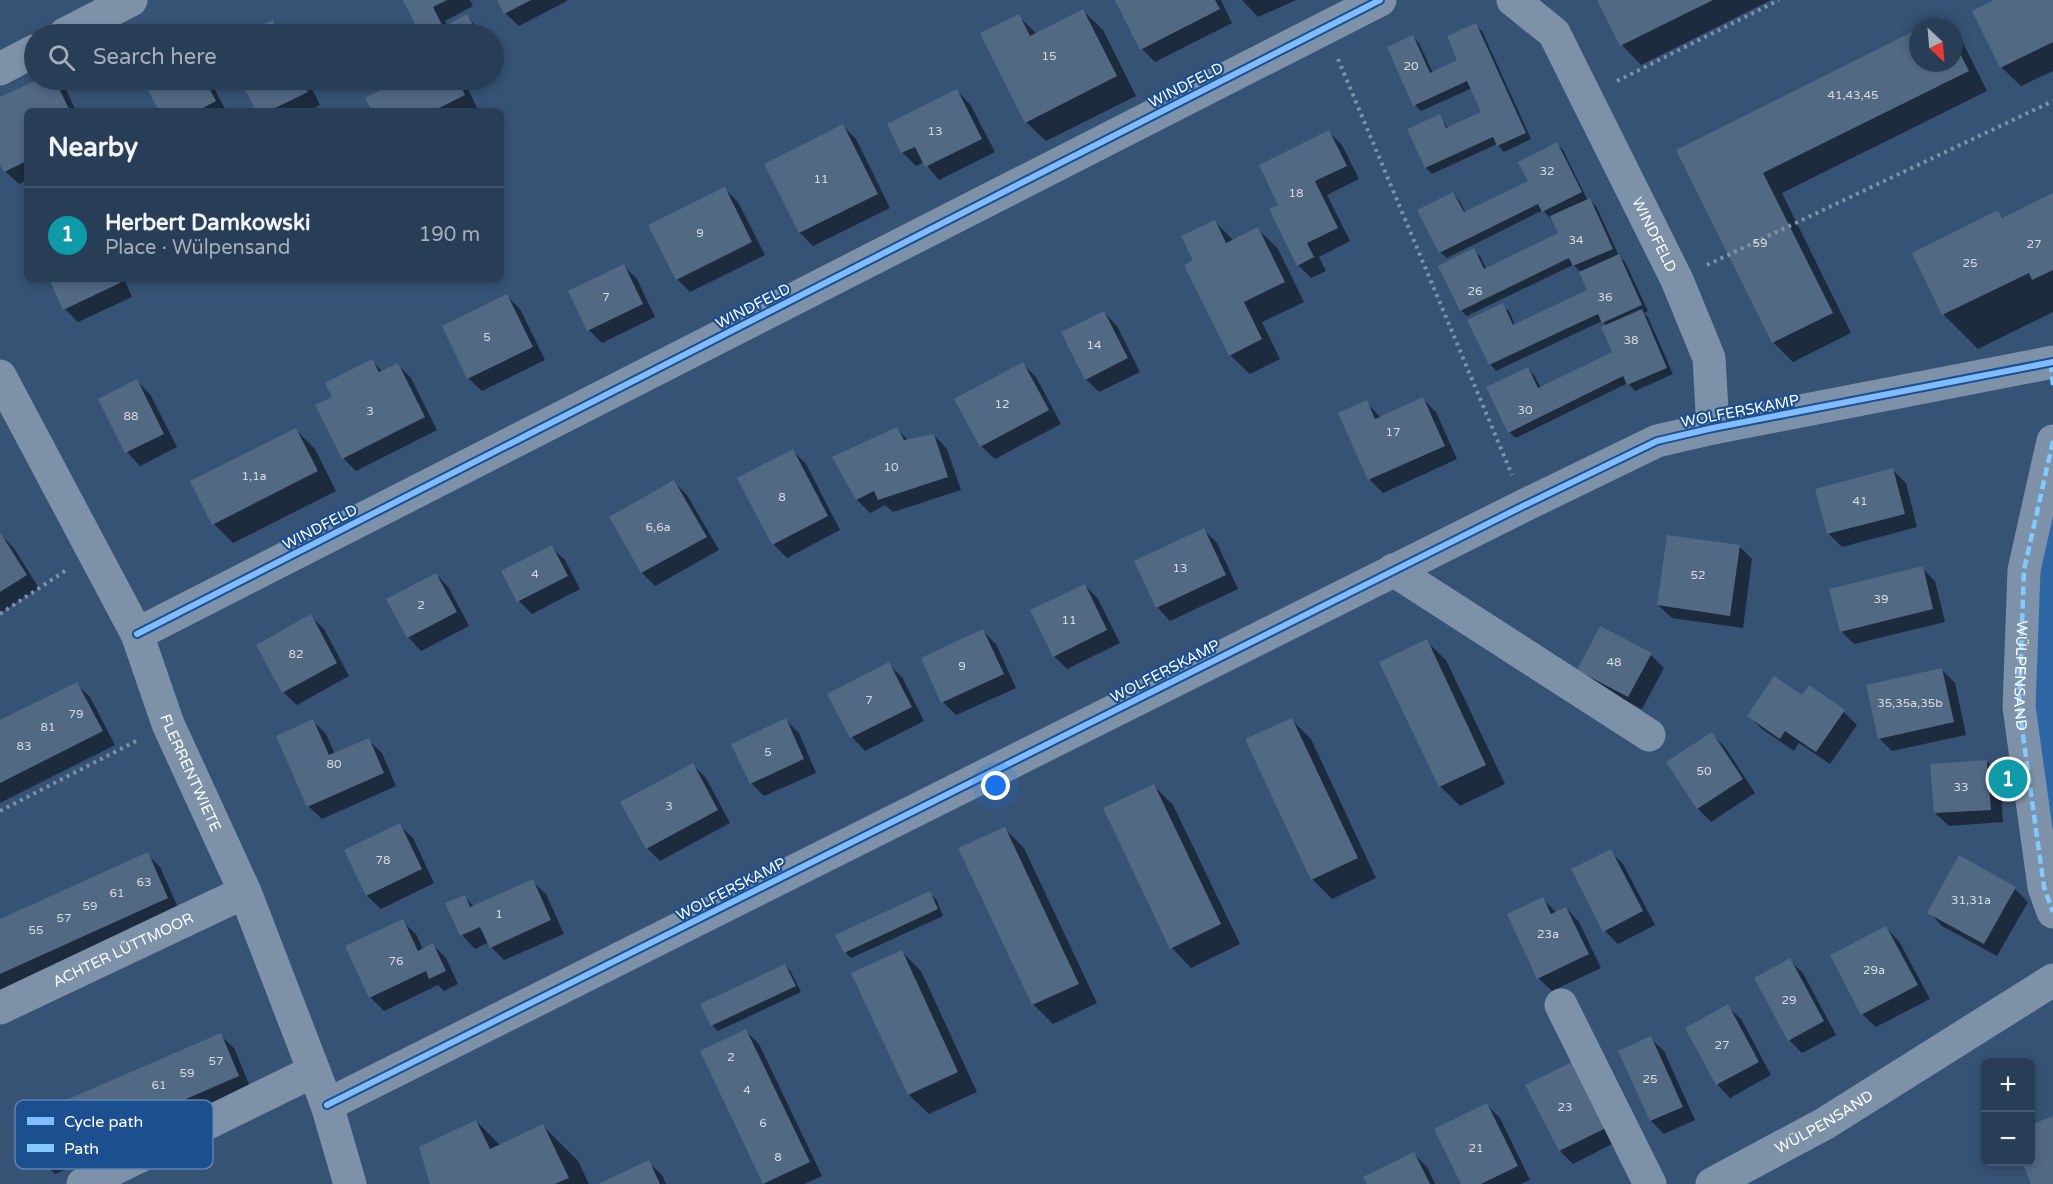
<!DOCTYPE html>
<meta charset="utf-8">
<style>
:root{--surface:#283e57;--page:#30455d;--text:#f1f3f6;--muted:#a5aeba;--line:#44576d;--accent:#b9c2ce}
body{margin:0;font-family:"Varela Round",sans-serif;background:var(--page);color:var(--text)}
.controls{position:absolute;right:18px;bottom:18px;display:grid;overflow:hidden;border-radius:9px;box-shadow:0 3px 9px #0003}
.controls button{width:54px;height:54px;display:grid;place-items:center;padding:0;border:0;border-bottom:2px solid var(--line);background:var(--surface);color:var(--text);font:30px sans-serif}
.compass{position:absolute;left:1909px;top:18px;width:54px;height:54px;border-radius:50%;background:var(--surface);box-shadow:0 3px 9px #0003;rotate:154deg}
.you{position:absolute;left:996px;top:786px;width:21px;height:21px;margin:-15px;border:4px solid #fff;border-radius:50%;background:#1a73e8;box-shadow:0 0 0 9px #1a73e833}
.badge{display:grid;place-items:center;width:39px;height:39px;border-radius:50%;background:var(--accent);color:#fff;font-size:20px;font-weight:700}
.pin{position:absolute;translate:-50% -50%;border:3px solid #fff;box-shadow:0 2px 6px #0006}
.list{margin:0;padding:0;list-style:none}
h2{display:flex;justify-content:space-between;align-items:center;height:78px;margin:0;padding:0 24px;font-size:26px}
h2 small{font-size:20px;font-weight:400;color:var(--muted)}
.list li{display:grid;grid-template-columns:39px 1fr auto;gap:18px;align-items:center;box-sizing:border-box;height:96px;padding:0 24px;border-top:2px solid var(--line)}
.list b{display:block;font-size:22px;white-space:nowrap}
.list p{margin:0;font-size:20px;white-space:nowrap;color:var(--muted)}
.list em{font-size:20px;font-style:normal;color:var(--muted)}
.icon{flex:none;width:33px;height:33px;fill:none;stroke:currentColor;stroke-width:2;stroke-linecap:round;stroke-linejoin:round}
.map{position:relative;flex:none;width:2053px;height:1184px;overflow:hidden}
.search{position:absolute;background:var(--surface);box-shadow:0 3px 9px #0003;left:24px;top:24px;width:480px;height:66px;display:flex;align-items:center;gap:15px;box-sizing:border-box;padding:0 21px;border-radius:33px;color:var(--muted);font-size:22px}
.panel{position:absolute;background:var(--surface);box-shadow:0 3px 9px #0003;left:24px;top:108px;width:480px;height:174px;border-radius:9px}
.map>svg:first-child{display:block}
</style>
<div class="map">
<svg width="2053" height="1184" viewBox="0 0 2053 1184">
<rect width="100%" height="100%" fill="#365274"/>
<path fill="#2f66a5" d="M2053,443V912L2019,707Z"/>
<path fill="#0007" d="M405,0H470L473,6L445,21L447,26L467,16L483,34H422Z
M498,0H566L567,1L519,26L505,13Z
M1117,0H1221L1232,23L1155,62L1142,49Z
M1242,0H1296L1258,17Z
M1599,0H1771L1641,65L1622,45Z
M1997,0H2053V71L2021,86L2001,67Z
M1083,11L1103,30L1136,96L1046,141L1026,122L1018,16L1037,34Z
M273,21L286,34H246Z
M1476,25L1482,31L1531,139L1504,152L1497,144L1432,174L1426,168L1439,116L1449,129L1483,113L1472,88L1421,111L1415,105L1413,37L1419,43L1433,73L1459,61Z
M1918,31V63H1954V32L1961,39L1987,91L1782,193L1851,333L1793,362L1773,342L1678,151Z
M494,55L501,70L494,73Z
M40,80H57L65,87L76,111H27V180L19,184L5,171L0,160V99Z
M144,80H210L226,111H161Z
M242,80H308L320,105L309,111H257Z
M403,80H482L467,87L477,108L472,111H373L367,98Z
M957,91L970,104L995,152L939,180L924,162L916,166L903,153L889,125Z
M843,126L856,139L890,208L813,246L800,233Z
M1329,132L1342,145L1359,179L1327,195L1350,241L1319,257L1326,271L1311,278L1298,265L1280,205Z
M1557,144L1563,150L1588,201L1590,200L1596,206L1619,256L1625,262L1648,311L1644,313L1648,317L1673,374L1635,391L1628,383L1516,438L1509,432L1528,369L1534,375L1541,388L1614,353L1607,326L1602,321L1496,371L1490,364L1502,305L1509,311L1515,325L1589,291L1581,272L1573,265L1467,316L1461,310L1473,250L1480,256L1487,270L1560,234L1552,217L1550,218L1543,210L1447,258L1440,252L1453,193L1459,200L1466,213L1530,181Z
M725,189L738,202L765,255L690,292L677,279Z
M2053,195V312L1978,349L1943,314L1998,212L2004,219Z
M1214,221L1234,241L1258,229L1278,249L1304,302L1262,322L1280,359L1250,374L1230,355L1195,261Z
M624,266L637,279L655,317L602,343L589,330Z
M51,279H124L132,297L78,322L65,309Z
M507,296L520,309L545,360L482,391L468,378Z
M1104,312L1117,326L1140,372L1099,392L1086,379Z
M372,361L383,372L398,365L411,378L437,430L356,471L343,458L334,397Z
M1023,364L1036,377L1061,424L995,459L981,446Z
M137,381L150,394L177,447L140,466L127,452L100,400Z
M1423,399L1436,412L1457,459L1383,493L1370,480L1340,414L1366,402L1381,418Z
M896,428L909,441L934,435L947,449L961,490L893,512L885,505L870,513L857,500L834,458Z
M296,430L315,449L336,491L233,543L214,524Z
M793,451L806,464L840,530L787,558L773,544Z
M1893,470L1906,483L1917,527L1842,547L1828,533Z
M674,482L687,495L719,550L655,586L642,573L611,517Z
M1204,530L1217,543L1238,589L1170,621L1157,607Z
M0,534L13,547L39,588L0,613Z
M1739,546L1752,559L1743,628L1672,618L1658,605Z
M551,547L565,560L580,589L532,614L519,601Z
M1922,568L1935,581L1945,622L1854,644L1841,631Z
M436,574L449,588L469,626L421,651L408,637Z
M1085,585L1098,599L1120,643L1067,669L1054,656Z
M310,616L324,629L349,676L297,705L283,692L258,646Z
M983,631L996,644L1016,688L956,715L943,702Z
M1426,641L1446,660L1505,784L1460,806L1440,786Z
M1651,655L1664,668L1642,709L1592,683L1579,670Z
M888,664L902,677L924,721L865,751L852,737L829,694Z
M1942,670L1955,683L1966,735L1892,751L1879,738Z
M76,684L90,697L115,745L0,803V722Z
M1809,687L1844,712L1857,725L1830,764L1799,743L1794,751L1762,729L1749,716L1802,697Z
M786,720L799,733L816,773L764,796L751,783Z
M1292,720L1311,739L1376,878L1332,899L1312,879Z
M313,721L326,734L335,754L368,740L382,753L396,786L322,819L308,806Z
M1712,734L1725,747L1755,793L1711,822L1698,809Z
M1987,761L2000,775L2003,822L1949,826L1935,813Z
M693,765L706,778L730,823L660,861L647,848Z
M1154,786L1173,805L1240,944L1191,968L1172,948L1105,809Z
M399,825L413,838L434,883L381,909L367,896L346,851Z
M1004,828L1024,848L1097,1003L1053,1024L1033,1004Z
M1610,851L1623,864L1655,925L1618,944L1605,931Z
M147,854L160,867L180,912L0,994V921Z
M1960,858L2015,889L2028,902L1997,956L1942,926L1929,912Z
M532,881L546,894L564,934L504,960L491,947L489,942L475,949L462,935L447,904L465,897L474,907Z
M929,893L936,899L943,916L851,958L845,952Z
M1543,899L1557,913L1566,908L1579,922L1601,968L1552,991L1538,978Z
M402,921L416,934L423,950L433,945L446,958L458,984L444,991L438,985L384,1011L370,997L347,947Z
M1886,928L1899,941L1930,999L1876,1027L1862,1014Z
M901,951L921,971L977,1092L929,1114L909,1095L853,974Z
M1789,960L1803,973L1836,1035L1802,1053L1789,1040Z
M785,965L791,972L801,992L718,1031L712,1025Z
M1727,1006L1741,1019L1771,1075L1730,1098L1717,1084Z
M746,1031L759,1044L822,1176L804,1184H765L702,1052Z
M220,1035L234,1048L251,1089L55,1174L42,1161Z
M1650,1038L1664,1051L1695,1120L1664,1134L1651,1121Z
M1572,1064L1618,1141L1573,1164L1560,1151Z
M1487,1105L1500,1118L1530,1180L1521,1184H1463Z
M476,1121L501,1146L543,1126L578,1161L589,1184H432Z
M1414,1154L1427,1167L1435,1184H1368Z
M648,1162L662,1175L666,1184H602Z"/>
<path fill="#526984" d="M403,0H447L433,7L443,27L467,14L478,34H435L433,31L426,34H420Z
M497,0H531L504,14Z
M1115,0H1215L1220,9L1140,50Z
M1597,0H1713L1620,46Z
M1994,0H2053V42L2000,68L1972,11Z
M1083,9L1117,76L1025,123L980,33L1019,14L1030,36Z
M1942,17L1947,27H1923Z
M273,20L280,34H242Z
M1476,23L1526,133L1497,146L1493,137L1425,168L1407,129L1440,114L1446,128L1481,112L1467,81L1413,106L1387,47L1413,35L1430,73L1457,60L1447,36Z
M177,27L181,34H162Z
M1918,29V63H1954V42L1969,71L1763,173L1833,313L1772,343L1676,150Z
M37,80H55L70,111H27V161L4,172L0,164V97Z
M143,80H205L216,101L197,111H159Z
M240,80H302L308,92L269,111H256Z
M400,80H458L465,95L433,111H372L365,98Z
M957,89L982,139L925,167L915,147L901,153L887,124Z
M843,124L878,194L799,233L764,164Z
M1329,130L1347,166L1315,181L1338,228L1307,243L1314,257L1297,266L1269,209L1278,205L1259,165Z
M1557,142L1582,192L1542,212L1538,204L1439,253L1417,210L1453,192L1464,212L1528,181L1518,162Z
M725,187L752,242L676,280L648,225Z
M2053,193V270L2032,280L2029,273L1942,315L1912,253L1998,210L2002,218Z
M1590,198L1613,249L1573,266L1569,258L1460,311L1438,266L1474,248L1484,269L1558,233L1550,216Z
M1215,220L1226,243L1258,227L1285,282L1244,302L1262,339L1229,356L1184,265L1193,260L1181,236Z
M1619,254L1642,305L1602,323L1598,314L1489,365L1467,320L1503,303L1513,325L1587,290L1579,272Z
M624,264L643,304L587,331L568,291Z
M49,279H118L120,283L63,310Z
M507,294L533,347L467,379L442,326Z
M1642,309L1667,368L1627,385L1623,376L1508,433L1486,387L1528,367L1538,388L1612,352L1601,327Z
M1104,311L1128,358L1085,380L1061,332Z
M372,359L379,372L398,363L425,417L342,459L315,405L332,397L325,383Z
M1023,362L1049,410L980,447L954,399Z
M137,379L164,434L125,453L98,399Z
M1423,397L1445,446L1368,480L1338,413L1367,400L1375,419Z
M897,427L904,440L934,434L948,477L878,500L874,491L856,500L832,457Z
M296,428L318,471L212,525L190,481Z
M793,449L828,516L772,545L737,478Z
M1893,468L1905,514L1827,534L1815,489Z
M674,480L707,537L641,573L609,517Z
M1204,528L1226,575L1156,608L1134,561Z
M0,532L27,575L0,592Z
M1667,535L1740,545L1730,616L1657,605Z
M552,545L568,576L517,602L501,571Z
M1923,566L1933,609L1840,632L1829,589Z
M436,573L457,612L407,638L386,599Z
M1085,584L1107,630L1053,657L1030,610Z
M311,614L337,663L282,693L256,645Z
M1600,626L1652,653L1628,697L1577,670Z
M983,629L1004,674L941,703L921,658Z
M1427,639L1486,765L1439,787L1379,662Z
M889,662L912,707L850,738L827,694Z
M1942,668L1954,722L1878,739L1866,685Z
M1774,676L1802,695L1809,685L1845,710L1816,752L1785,731L1780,739L1747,716Z
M77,682L103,731L0,783V720Z
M786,718L804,759L750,784L731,744Z
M1292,718L1358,858L1311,880L1245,739Z
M313,719L329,755L369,738L384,773L307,807L276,736Z
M1712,732L1743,779L1697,809L1666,762Z
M1987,760L1991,810L1934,813L1930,764Z
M693,763L718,810L646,849L620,802Z
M1154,784L1221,924L1170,949L1103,808Z
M400,823L422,869L366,896L344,850Z
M1005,827L1079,984L1032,1005L958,848Z
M1611,849L1643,911L1603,932L1571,869Z
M148,852L168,898L0,974V919Z
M1959,855L2016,887L1984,944L1927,913Z
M533,879L551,920L490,948L480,927L460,936L445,903L465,895L470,907Z
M930,891L938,909L844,953L835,935Z
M1543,897L1551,914L1566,907L1589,954L1537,979L1507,914Z
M403,919L418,951L433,943L446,971L429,979L426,971L369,998L345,946Z
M1886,926L1918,985L1861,1015L1830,955Z
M902,950L958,1072L908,1095L851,973Z
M1790,958L1824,1021L1788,1041L1754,978Z
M785,964L796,986L711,1026L700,1004Z
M1728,1004L1759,1062L1716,1085L1685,1028Z
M746,1029L810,1162L763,1184L700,1051Z
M221,1033L239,1076L41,1162L22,1119Z
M1651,1036L1683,1107L1650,1121L1618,1051Z
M1572,1062L1606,1128L1559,1151L1525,1085Z
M1487,1103L1518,1166L1481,1184H1461L1434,1129Z
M2053,1116V1184H2031L2022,1162L2031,1161V1125Z
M476,1120L490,1149L543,1124L569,1178L555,1184H430L419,1147Z
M1414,1152L1430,1184H1367L1363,1177Z
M649,1160L660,1184H598Z"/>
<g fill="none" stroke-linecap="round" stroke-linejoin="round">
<path stroke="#7d92a8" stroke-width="4" stroke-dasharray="3 4.5" stroke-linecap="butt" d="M1338,59L1512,475
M1617,81L1779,0
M1707,265L2053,101
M0,614L65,571
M0,811L138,740"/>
<g stroke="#7d92a8" stroke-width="33">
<path id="s1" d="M1513,0L1554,33L1677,280L1709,358L1713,428"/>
<path d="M65,34L131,0"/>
<path d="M0,69L34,51"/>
<path id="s2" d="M0,376L137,634L168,724L245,892L327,1105L350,1184"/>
<path id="s3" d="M2053,441L2024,570L2019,707L2044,887L2053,912"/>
<path d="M1393,570L1649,735"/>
<path d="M137,634L1380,0"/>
<path d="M1561,1005L1650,1184"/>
<path id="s4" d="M0,1008L245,892"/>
<path d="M327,1105L1525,505L1657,441L1713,428L2053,362"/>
<path d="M83,1184L314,1071"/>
<path id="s5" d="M1712,1184L1824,1124L2053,980"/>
</g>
<path stroke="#80caff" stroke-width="4.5" stroke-dasharray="9 4.5" stroke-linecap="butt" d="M2051,363L2053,385
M2053,441L2024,570L2019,707L2044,887L2053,912"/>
<g stroke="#1b4f8f" stroke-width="10">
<path id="cycleway" d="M137,634L1380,0
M327,1105L1525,505L1657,441L1713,428L2053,362"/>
</g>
<use href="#cycleway" stroke="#80bcff" stroke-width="6"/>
</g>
<g text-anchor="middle" stroke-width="4.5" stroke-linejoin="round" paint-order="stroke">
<g font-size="12" fill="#d4dae0">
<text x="1049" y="60">15</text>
<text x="1411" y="70">20</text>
<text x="1853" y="99">41,43,45</text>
<text x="935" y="135">13</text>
<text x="1547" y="175">32</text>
<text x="821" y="183">11</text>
<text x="1296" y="197">18</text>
<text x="700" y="237">9</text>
<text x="1576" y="244">34</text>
<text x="1760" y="247">59</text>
<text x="2034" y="248">27</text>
<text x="1970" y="267">25</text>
<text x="1475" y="295">26</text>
<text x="606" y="301">7</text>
<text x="1605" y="301">36</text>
<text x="487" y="341">5</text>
<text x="1631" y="344">38</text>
<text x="1094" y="349">14</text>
<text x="1002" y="408">12</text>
<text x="1525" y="414">30</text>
<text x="370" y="415">3</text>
<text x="131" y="420">88</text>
<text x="1393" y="436">17</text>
<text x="891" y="471">10</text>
<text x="254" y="480">1,1a</text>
<text x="782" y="501">8</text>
<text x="1860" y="505">41</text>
<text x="658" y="531">6,6a</text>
<text x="1180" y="572">13</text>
<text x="535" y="578">4</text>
<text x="1698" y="579">52</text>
<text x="1881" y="603">39</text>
<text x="421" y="609">2</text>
<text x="1069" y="624">11</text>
<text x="296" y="658">82</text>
<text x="1614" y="666">48</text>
<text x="962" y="670">9</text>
<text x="869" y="704">7</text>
<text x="1910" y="707">35,35a,35b</text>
<text x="76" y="718">79</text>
<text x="48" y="731">81</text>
<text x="24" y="750">83</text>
<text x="768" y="756">5</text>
<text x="334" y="768">80</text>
<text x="1704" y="775">50</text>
<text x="1961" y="791">33</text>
<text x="669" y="810">3</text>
<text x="383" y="864">78</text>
<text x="144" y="886">63</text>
<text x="117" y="897">61</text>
<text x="1971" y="904">31,31a</text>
<text x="90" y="910">59</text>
<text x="499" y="918">1</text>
<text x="64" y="922">57</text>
<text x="36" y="934">55</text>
<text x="1548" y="938">23a</text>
<text x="396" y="965">76</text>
<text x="1874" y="974">29a</text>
<text x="1789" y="1004">29</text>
<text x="1722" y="1049">27</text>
<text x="731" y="1061">2</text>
<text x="216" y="1065">57</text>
<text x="187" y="1077">59</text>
<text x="1650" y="1083">25</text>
<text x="159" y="1089">61</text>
<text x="747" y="1094">4</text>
<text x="1565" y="1111">23</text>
<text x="763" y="1127">6</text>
<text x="1476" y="1152">21</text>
<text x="778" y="1161">8</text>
</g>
<g font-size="15" fill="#fff" stroke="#1b4f8f">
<text transform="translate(1186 85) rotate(-27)" y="5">WINDFELD</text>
<text dy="5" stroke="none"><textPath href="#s1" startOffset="278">WINDFELD</textPath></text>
<text transform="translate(753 306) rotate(-27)" y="5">WINDFELD</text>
<text transform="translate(1740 411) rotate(-11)" y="5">WOLFERSKAMP</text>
<text transform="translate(320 527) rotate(-27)" y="5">WINDFELD</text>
<text transform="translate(1165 671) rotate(-27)" y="5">WOLFERSKAMP</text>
<text dy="5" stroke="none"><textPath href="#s3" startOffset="238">WÜLPENSAND</textPath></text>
<text dy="5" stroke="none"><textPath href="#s2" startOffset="441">FLERRENTWIETE</textPath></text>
<text transform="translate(731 889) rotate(-27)" y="5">WOLFERSKAMP</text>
<text dy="5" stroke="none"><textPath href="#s4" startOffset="136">ACHTER LÜTTMOOR</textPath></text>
<text dy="5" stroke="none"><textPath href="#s5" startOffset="128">WÜLPENSAND</textPath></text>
</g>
</g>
<rect x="15" y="1100" width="198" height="69" rx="9" fill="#1b4f8f" stroke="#5f84b1" stroke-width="1.5"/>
<rect x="27" y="1117" width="27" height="8" fill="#80bcff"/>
<rect x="27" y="1144" width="27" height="8" fill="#80caff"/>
<g font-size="16" fill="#fff">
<text x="64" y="1127">Cycle path</text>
<text x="64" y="1154">Path</text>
</g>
</svg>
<div class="controls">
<button>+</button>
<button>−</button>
</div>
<svg class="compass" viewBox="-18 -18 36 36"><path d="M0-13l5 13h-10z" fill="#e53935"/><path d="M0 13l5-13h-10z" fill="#a5aeba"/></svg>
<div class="you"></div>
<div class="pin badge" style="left:2008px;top:779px;background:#0f9aa8">1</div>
<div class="search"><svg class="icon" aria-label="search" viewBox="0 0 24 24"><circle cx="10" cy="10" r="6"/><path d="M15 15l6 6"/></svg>Search here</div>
<section class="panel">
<h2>Nearby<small></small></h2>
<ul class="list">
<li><span class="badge" style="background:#0f9aa8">1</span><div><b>Herbert Damkowski</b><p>Place · Wülpensand</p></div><em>190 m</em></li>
</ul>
</section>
</div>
